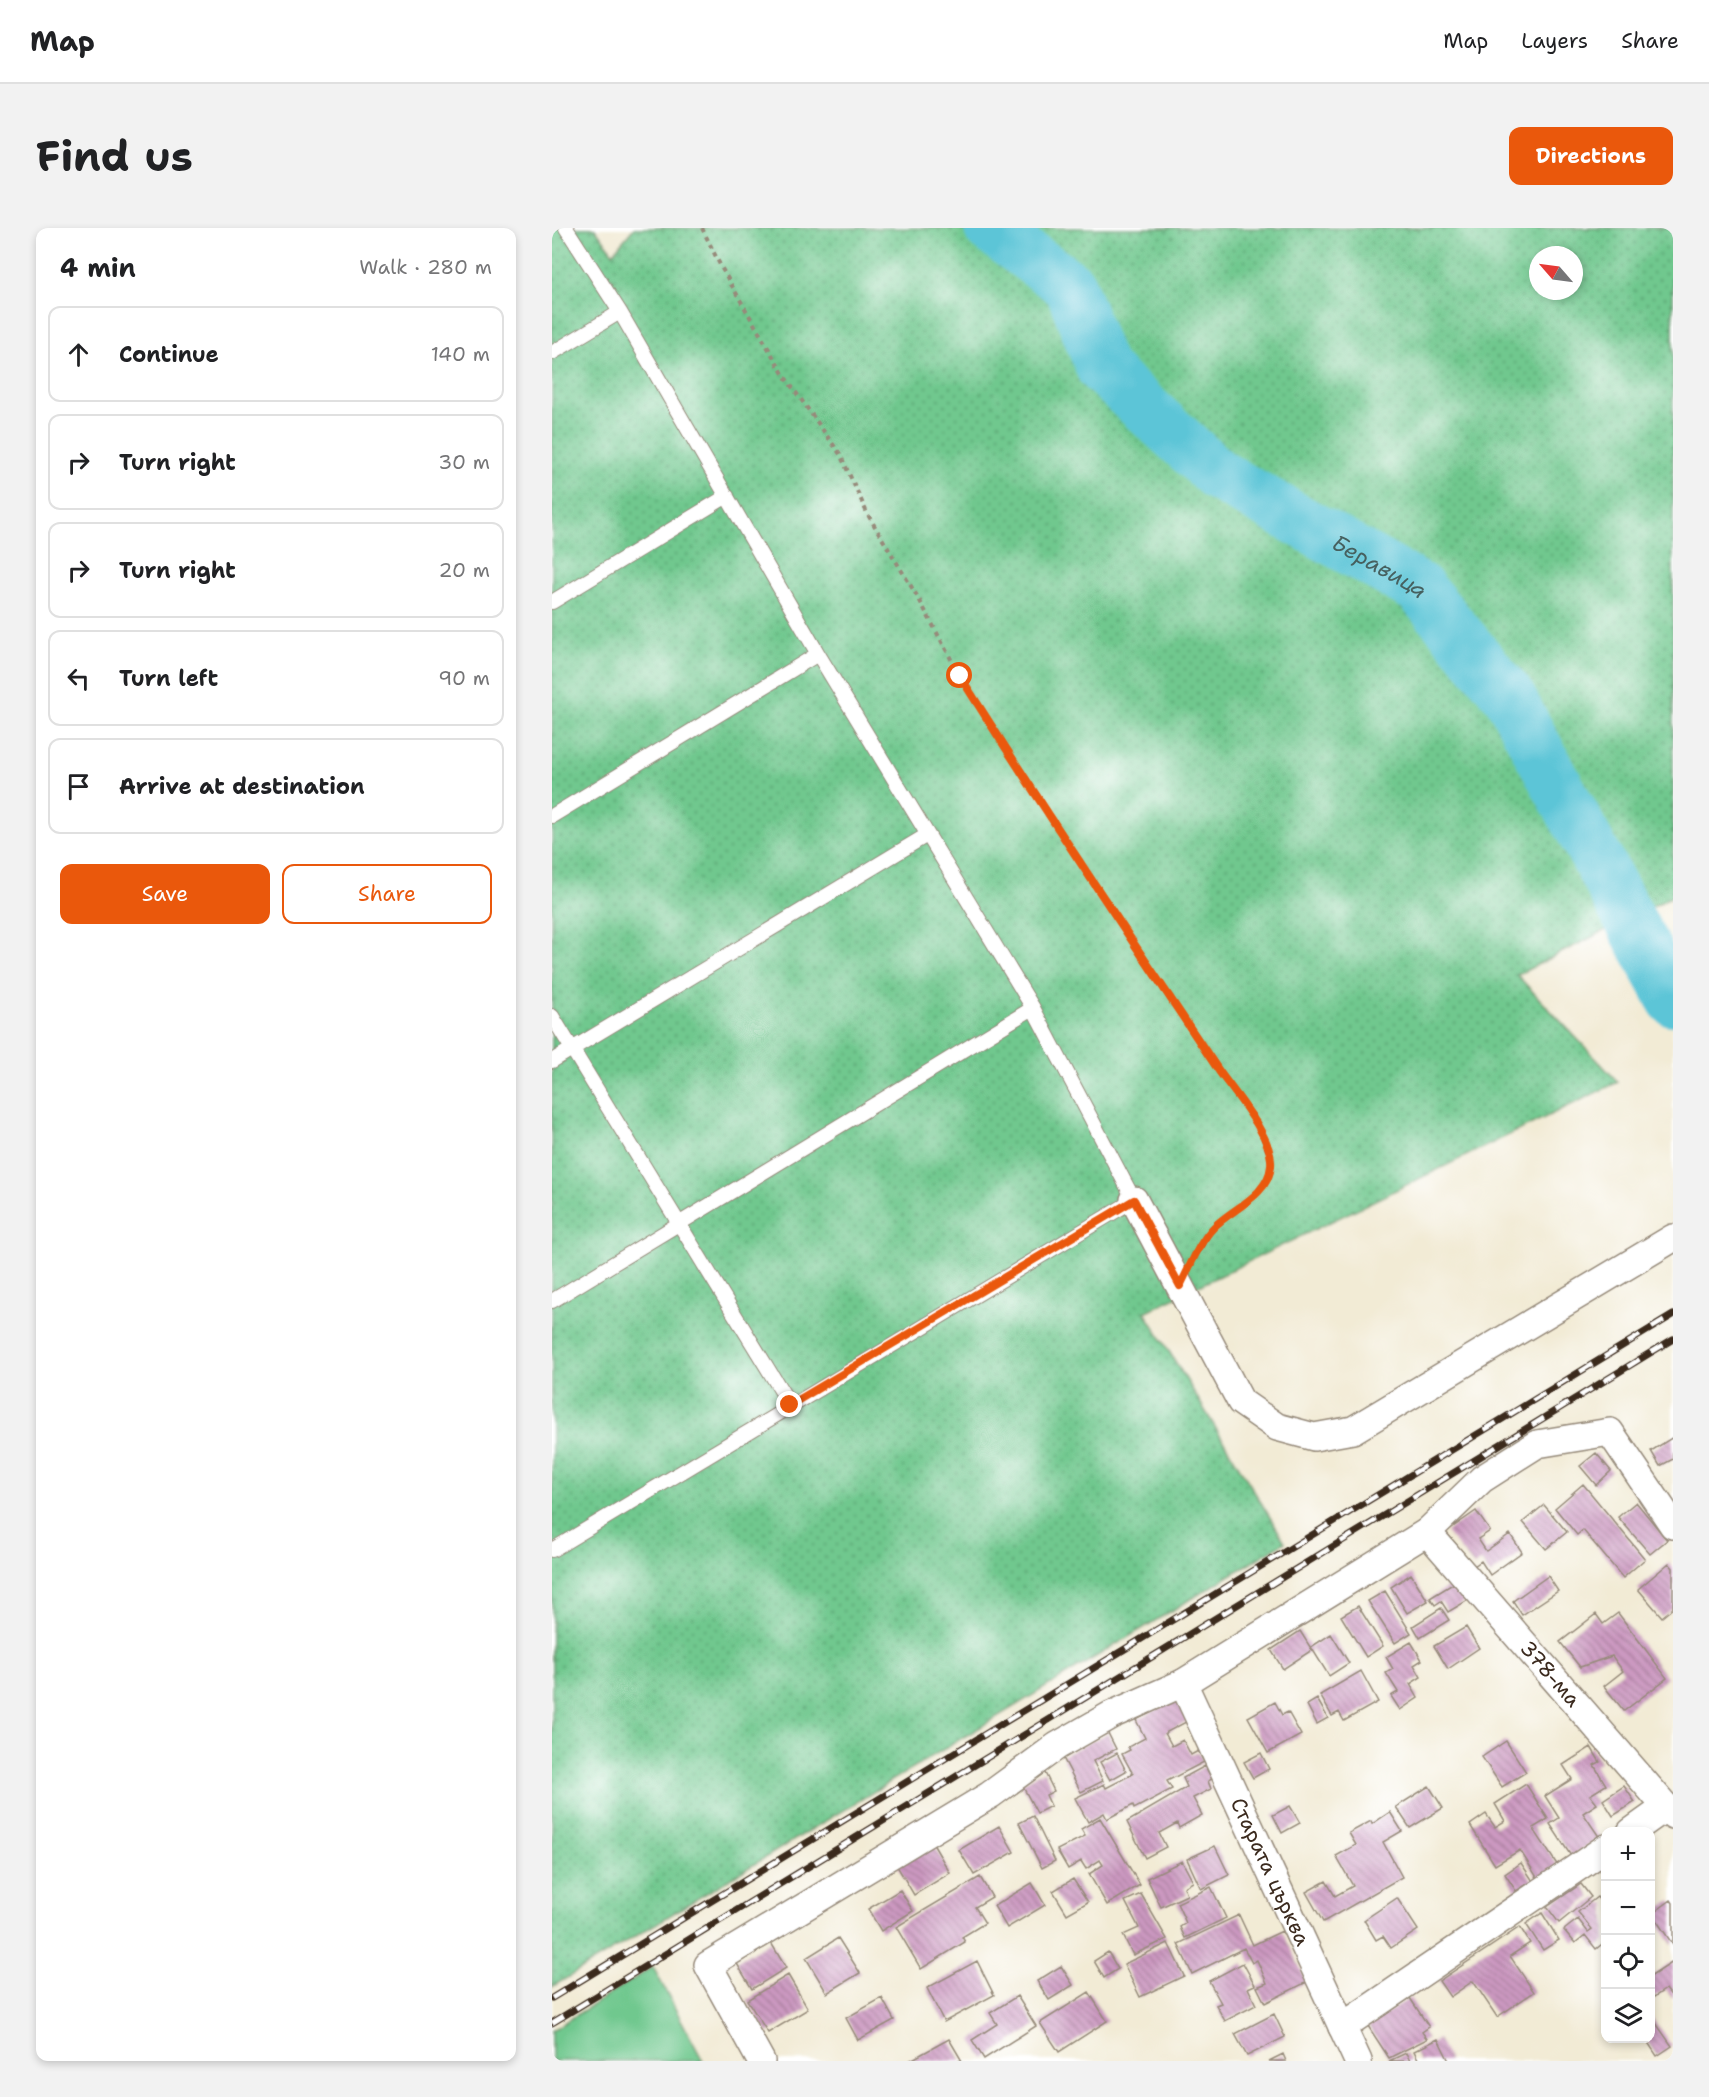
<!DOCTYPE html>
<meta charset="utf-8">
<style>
:root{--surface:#fff;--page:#f2f2f2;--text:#202124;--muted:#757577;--line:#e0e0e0;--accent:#ea580c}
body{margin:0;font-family:"Shantell Sans",sans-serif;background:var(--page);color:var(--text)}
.controls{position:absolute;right:18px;bottom:18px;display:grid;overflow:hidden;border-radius:12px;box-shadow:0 3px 9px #0003}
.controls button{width:54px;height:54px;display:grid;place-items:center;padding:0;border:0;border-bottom:2px solid var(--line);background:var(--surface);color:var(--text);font:30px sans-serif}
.compass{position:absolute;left:977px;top:18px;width:54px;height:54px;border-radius:50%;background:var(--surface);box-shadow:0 3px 9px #0003;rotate:298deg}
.stop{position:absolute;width:18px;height:18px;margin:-14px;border:4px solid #ea580c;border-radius:50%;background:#fff}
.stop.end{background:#ea580c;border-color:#fff;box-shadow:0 2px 6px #0008}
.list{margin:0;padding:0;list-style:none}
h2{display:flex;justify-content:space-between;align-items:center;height:78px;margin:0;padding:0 24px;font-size:26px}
h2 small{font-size:20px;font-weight:400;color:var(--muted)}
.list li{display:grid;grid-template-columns:39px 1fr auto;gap:18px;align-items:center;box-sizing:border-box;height:96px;margin:0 12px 12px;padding:0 12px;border:2px solid var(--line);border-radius:12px}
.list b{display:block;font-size:22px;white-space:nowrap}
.list em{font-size:20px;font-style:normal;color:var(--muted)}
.actions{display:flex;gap:12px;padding:18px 24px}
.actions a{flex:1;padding:14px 0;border:2px solid var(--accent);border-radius:12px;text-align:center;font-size:21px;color:var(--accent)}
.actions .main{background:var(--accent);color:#fff}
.icon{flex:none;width:33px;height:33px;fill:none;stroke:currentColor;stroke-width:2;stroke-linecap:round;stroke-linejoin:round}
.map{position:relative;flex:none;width:1121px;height:1833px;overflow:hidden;border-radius:12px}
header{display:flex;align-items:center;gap:36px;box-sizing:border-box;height:84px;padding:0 30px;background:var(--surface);border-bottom:2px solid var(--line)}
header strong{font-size:28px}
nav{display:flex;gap:33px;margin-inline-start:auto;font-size:21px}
.intro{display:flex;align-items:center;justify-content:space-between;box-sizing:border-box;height:144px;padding:0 36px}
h1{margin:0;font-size:42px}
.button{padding:15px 27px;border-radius:12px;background:var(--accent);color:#fff;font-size:21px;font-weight:700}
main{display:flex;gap:36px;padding:0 36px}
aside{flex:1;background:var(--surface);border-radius:12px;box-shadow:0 3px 9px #0003}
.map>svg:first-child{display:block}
</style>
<header>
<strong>Map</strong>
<nav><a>Map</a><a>Layers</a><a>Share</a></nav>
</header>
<div class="intro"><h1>Find us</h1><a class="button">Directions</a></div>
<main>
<aside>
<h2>4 min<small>Walk · 280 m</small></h2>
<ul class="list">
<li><svg class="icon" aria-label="ahead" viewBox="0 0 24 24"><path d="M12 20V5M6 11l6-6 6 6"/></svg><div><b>Continue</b></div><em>140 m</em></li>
<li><svg class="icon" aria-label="right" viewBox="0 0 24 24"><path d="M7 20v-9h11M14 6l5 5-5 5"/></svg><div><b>Turn right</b></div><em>30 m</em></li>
<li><svg class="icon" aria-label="right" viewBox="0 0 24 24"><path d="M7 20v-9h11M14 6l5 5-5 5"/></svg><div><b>Turn right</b></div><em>20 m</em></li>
<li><svg class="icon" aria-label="left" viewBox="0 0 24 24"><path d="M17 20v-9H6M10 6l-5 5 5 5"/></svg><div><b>Turn left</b></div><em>90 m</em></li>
<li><svg class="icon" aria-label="arrive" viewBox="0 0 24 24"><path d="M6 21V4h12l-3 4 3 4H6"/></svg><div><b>Arrive at destination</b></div></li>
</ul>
<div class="actions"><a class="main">Save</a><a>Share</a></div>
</aside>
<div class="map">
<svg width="1121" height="1833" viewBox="0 0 1121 1833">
<defs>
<pattern id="park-dots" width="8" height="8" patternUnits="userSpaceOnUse" patternTransform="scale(1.5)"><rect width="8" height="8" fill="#6fc88e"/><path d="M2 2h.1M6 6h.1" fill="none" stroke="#5ca373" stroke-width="1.8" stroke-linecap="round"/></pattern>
<pattern id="building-back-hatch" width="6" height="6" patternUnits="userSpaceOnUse" patternTransform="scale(1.5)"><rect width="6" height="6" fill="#cc99c1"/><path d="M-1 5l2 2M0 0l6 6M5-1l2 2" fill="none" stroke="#a77d9c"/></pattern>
</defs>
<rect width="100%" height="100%" fill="#fff"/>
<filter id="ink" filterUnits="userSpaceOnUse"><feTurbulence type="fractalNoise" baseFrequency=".0167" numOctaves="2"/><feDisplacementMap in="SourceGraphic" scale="12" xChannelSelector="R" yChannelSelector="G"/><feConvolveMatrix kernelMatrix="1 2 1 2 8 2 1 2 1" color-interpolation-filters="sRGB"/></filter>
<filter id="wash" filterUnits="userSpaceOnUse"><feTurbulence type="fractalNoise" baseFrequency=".008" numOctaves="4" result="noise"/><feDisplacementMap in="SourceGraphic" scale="24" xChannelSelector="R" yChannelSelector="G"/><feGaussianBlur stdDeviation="1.35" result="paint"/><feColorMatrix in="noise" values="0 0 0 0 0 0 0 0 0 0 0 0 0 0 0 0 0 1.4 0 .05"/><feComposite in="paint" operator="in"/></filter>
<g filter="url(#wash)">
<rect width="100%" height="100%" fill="#f2ebd5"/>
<path fill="#6fc88e" stroke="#557956" stroke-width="1.5" d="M101,1739L151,1833H0V1802Z"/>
<path fill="url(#park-dots)" stroke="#557956" stroke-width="1.5" fill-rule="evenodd" d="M0,0H43L61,25L82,0H1121V668L965,747L1066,854L593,1084L733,1314L0,1759ZM986,27H1022V63H986Z"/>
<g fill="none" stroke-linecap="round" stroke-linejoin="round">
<path stroke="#5bc5d7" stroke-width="52" id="s1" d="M438,0L518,58L550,141L666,247L867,360L957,468L1121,772"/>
</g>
<g id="blocks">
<path fill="url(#building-back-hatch)" d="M1121,1209V1231L1108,1238L1099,1223Z
M1044,1225L1059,1243L1044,1257L1028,1238Z
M1031,1256L1093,1331L1071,1350L1031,1302L1025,1307L1003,1280Z
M1084,1274L1115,1312L1098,1326L1066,1289Z
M992,1277L1015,1304L994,1321L971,1294Z
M924,1283L938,1303L926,1311L934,1323L958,1306L970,1324L938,1347L929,1333L922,1338L894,1304Z
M1117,1335L1121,1340V1380L1110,1389L1086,1361Z
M859,1346L876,1373L855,1385L839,1359Z
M996,1348L1006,1363L970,1387L961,1373Z
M907,1352L918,1371L896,1384L889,1373L883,1377L878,1370Z
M833,1363L859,1405L843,1415L816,1373Z
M806,1378L831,1418L814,1429L789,1388Z
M889,1380L897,1392L868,1410L861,1398Z
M1066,1385L1115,1450L1072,1483L1052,1458L1071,1443L1060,1428L1028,1439L1008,1414L1044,1386L1051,1396Z
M914,1399L927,1420L896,1441L882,1418Z
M748,1403L760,1422L731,1441L719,1422Z
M779,1406L797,1435L777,1448L759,1419Z
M859,1414L870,1432L862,1437L869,1449L858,1456L866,1470L848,1482L839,1468L846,1464L834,1445L841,1441L834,1429Z
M809,1443L826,1474L792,1493L787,1484L780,1488L768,1467Z
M625,1471L636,1493L613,1505L620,1518L631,1512L639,1527L646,1523L652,1534L615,1553L620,1561L582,1581L581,1577L555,1591L552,1585L536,1594L523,1570L552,1556L554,1560L581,1546L570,1526L578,1522L576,1519L593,1510L584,1492Z
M765,1471L776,1490L765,1496L755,1477Z
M723,1474L730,1487L736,1484L749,1507L716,1525L696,1489Z
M556,1505L564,1521L541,1533L551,1553L529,1564L510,1528Z
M954,1513L974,1544L950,1559L930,1529Z
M1039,1519L1048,1534L1042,1537L1054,1557L1038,1567L1045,1576L1031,1585L1048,1610L1019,1628L998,1596L1007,1590L993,1568L1020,1551L1011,1537Z
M565,1525L574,1543L558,1552L548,1534Z
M709,1525L717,1541L701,1550L692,1534Z
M653,1538L660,1551L656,1553L659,1561L641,1570L650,1587L627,1600L625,1595L607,1605L614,1619L593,1630L575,1594L635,1559L631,1550Z
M492,1543L502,1563L494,1567L499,1578L485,1585L469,1555Z
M974,1556L996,1591L981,1600L1006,1638L986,1651L968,1622L943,1637L918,1597L934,1586L943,1599L953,1593L943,1576Z
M877,1558L891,1580L858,1600L844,1579Z
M1072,1558L1083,1574L1061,1588L1051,1572Z
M738,1578L748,1595L730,1605L721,1587Z
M838,1584L850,1603L831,1614L850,1649L771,1694L754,1664L774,1653L783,1668L801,1658L784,1628L804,1617L797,1605L819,1593L820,1596Z
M481,1588L503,1633L490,1640L467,1595Z
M548,1590L588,1657L555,1677L537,1646L551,1637L548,1632L534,1641L529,1633L516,1641L505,1622L533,1608L529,1601Z
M447,1598L462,1624L422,1647L407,1622Z
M381,1616L398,1645L362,1667L345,1638Z
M663,1618L677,1647L649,1661L635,1631Z
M630,1633L641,1654L632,1659L635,1667L609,1679L595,1650Z
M969,1635L981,1653L964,1663L953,1646Z
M428,1649L440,1669L423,1679L433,1695L410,1709L413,1714L369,1741L344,1699Z
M521,1651L536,1674L515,1686L501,1663Z
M480,1655L493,1677L455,1700L442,1678Z
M1029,1656L1039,1669L1007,1695L995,1679Z
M659,1659L674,1690L633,1710L628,1699L634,1695L625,1675Z
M348,1662L361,1683L329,1703L316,1681Z
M589,1666L615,1711L581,1727L571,1707L587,1700L573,1673Z
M1045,1669L1051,1676L1054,1674V1713L1044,1721L1033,1707L1023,1715L1012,1702L1026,1691L1036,1704L1040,1701L1026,1684Z
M845,1670L866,1702L839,1720L831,1708L824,1712L812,1692Z
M1119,1672L1121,1675V1717L1100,1686Z
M990,1685L1007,1712L991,1722L974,1696Z
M687,1687L701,1717L730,1703L755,1754L713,1775L705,1759L715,1755L705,1732L700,1735L692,1720L640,1746L626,1716Z
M968,1699L978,1715L958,1728L982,1764L945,1789L921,1753L898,1769L887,1753Z
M286,1710L308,1745L275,1765L254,1730Z
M218,1713L234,1740L200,1761L184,1734Z
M616,1715L632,1748L588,1769L572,1736Z
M556,1724L566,1741L552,1750L542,1733Z
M425,1733L442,1767L392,1794L375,1760Z
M1121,1734V1770L1114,1761L1102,1769L1098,1764V1749Z
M691,1735L703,1757L696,1760L704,1777L673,1793L664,1777L669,1775L657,1753Z
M509,1738L521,1757L497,1772L485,1753Z
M236,1747L256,1781L216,1805L195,1772Z
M537,1764L555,1793L507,1824L488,1795Z
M465,1768L484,1798L432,1831L420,1812L445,1796L438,1785Z
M330,1770L342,1792L306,1812L294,1790Z
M858,1770L877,1799L870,1804L875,1811L837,1830L816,1798Z
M722,1786L733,1809L695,1828L683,1806Z
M1098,1787L1120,1818L1105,1828L1093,1810H1098Z
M397,1811L410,1833H357Z
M886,1811L897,1833H867L862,1823Z
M854,1825L858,1833H837Z
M731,1826L734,1833H717Z"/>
</g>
</g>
<g filter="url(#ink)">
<use href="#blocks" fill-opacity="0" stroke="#968a7a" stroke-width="1.5"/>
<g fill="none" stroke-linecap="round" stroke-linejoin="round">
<g stroke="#968a7a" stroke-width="16">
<path id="service" d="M0,125L68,84
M0,374L175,268
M0,588L266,426
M0,788L238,1177
M0,833L375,607
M0,1073L481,780
M0,1322L582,972L481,780L266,426L68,84L14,0"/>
</g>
<g stroke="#968a7a" stroke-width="30">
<g id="minor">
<path d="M582,972L689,1174L725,1199L762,1209L801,1202L1121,1010"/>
<path id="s2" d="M875,1304L1121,1587"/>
<path id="s3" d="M631,1455L806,1833"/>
<path d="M1079,1604L1114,1579"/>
<path d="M790,1799L1054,1620"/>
<path d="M209,1833L156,1737L438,1567L505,1518L559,1487L631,1455L875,1304L930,1251L985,1216L1058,1204L1121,1297"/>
</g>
</g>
<path stroke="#968a7a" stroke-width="4" stroke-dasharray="4.5 4.5" stroke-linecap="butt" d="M150,0L169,39L233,149L288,226L316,287L368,373L408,448L582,717L667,844L704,892L720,935L717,950L703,968L661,1000L644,1028"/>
<use href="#service" stroke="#fff" stroke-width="14"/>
<use href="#minor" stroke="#fff" stroke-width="27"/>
<g stroke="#3b2a1e" stroke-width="7">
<path id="rail" d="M0,1770L1121,1087
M0,1795L1121,1111"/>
</g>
<use href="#rail" stroke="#fff" stroke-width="4.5" stroke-dasharray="14" stroke-linecap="butt"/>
</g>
</g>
<g fill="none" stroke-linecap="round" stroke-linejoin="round" filter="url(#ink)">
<path stroke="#ea580c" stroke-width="8" d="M238,1177L582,972L628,1058C638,1039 647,1014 662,999C681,980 716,968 719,938C722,909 680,863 665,840C578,710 491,580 408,448"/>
</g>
<g text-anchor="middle" stroke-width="4.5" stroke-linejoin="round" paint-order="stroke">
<g font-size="21" fill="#3b2a1e" stroke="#fff">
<text dy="7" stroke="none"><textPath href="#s2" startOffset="188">378-ма</textPath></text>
<text dy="7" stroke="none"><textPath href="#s3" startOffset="208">Старата църква</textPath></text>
</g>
<g font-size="22" font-style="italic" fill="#46605f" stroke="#fff">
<text dy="8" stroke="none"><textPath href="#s1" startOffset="531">Беравица</textPath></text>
</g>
</g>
</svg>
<div class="controls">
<button>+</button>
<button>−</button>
<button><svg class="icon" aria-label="locate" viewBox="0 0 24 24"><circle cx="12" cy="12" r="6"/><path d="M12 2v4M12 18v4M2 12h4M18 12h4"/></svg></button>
<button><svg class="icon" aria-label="layers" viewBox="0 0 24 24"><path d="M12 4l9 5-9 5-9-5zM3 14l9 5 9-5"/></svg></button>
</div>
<svg class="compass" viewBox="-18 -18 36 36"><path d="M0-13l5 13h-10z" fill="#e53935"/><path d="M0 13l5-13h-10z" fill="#757577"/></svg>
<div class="stop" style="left:408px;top:448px"></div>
<div class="stop end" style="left:238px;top:1177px"></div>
</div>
</main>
